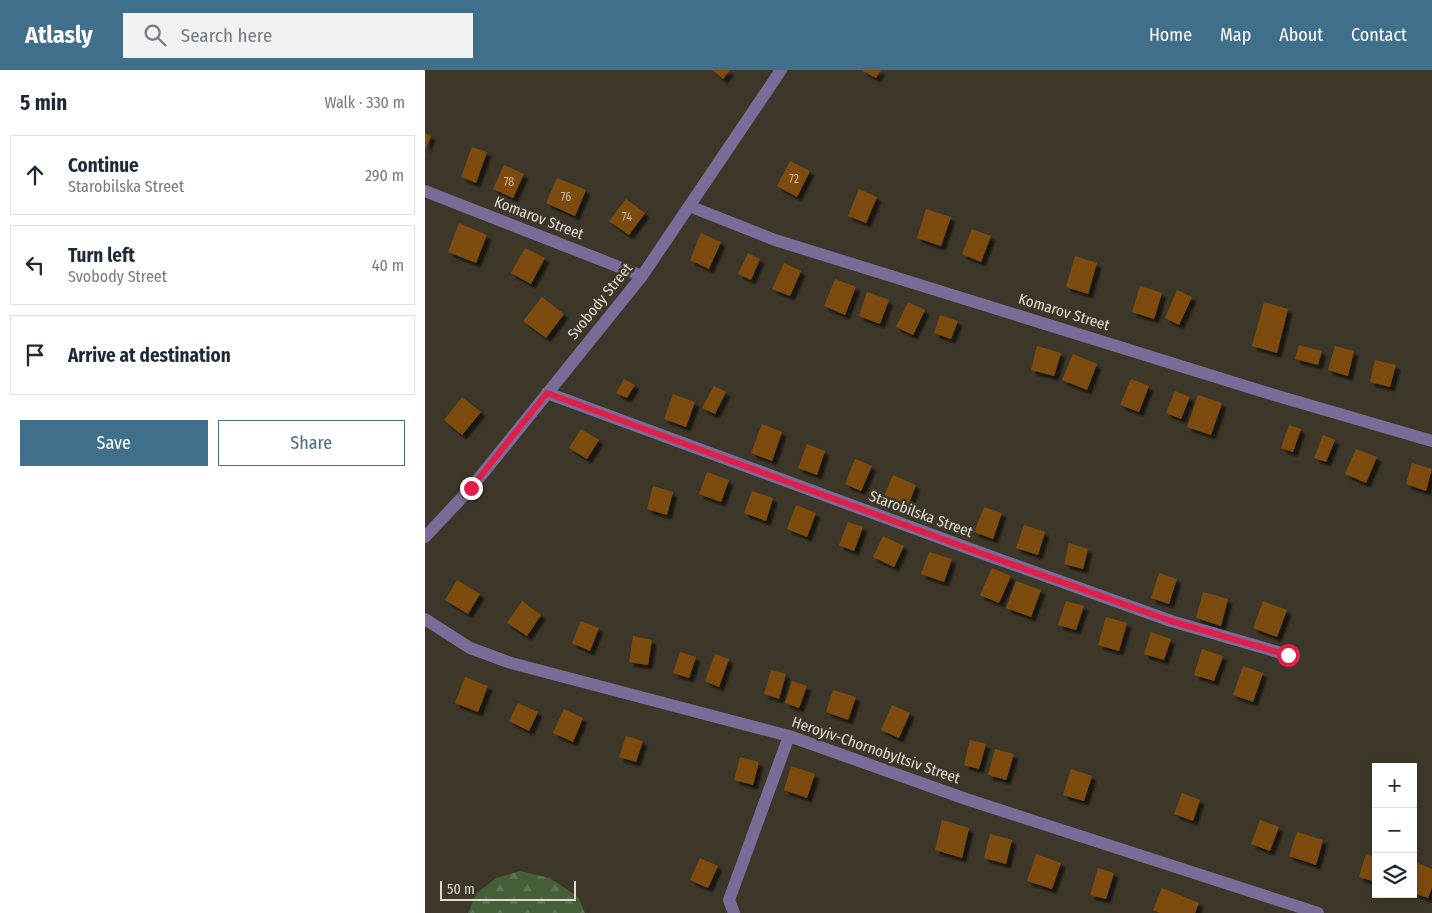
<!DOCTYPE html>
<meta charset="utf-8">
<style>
:root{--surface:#fff;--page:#f2f2f3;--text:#1f2937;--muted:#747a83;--line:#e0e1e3;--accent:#406f8b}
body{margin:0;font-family:"Fira Sans Condensed",sans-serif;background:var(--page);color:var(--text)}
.controls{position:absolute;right:15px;bottom:15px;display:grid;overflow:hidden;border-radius:0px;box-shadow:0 2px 8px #0003}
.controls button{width:45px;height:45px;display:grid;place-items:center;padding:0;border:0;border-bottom:1px solid var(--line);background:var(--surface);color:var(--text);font:25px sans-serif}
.scale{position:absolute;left:15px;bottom:12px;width:136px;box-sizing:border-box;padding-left:5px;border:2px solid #e0dcd4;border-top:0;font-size:14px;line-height:18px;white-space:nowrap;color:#e0dcd4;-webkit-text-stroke:4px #3d3729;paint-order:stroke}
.stop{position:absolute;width:15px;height:15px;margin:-11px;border:4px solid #e11d48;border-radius:50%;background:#fff}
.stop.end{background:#e11d48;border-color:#fff;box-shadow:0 1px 5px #0008}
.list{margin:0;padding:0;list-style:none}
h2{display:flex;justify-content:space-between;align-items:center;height:65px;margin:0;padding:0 20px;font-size:21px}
h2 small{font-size:16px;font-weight:400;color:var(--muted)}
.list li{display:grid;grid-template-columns:32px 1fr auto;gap:15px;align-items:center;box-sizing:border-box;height:80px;margin:0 10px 10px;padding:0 10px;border:1px solid var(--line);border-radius:0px}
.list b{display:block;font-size:19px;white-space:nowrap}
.list p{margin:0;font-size:16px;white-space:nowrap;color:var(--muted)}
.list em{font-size:16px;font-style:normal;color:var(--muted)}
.actions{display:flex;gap:10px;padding:15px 20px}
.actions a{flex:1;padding:11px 0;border:1px solid var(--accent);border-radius:0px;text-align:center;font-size:18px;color:var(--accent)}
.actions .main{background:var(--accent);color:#fff}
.icon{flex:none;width:28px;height:28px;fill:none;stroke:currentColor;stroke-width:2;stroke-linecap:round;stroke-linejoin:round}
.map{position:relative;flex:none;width:1007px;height:843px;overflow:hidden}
header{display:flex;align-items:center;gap:30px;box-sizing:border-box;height:70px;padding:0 25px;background:var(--accent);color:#fff}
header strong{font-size:24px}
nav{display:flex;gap:28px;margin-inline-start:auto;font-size:18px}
.search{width:350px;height:45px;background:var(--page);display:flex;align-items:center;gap:12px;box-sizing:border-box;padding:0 18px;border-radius:0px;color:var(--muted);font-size:19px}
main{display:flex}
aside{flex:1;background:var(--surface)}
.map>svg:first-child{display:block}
</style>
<header>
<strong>Atlasly</strong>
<div class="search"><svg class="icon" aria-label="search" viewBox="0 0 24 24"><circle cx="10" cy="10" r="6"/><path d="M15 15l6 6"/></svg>Search here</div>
<nav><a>Home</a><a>Map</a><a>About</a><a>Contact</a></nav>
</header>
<main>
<aside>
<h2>5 min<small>Walk · 330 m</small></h2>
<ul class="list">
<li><svg class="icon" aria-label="ahead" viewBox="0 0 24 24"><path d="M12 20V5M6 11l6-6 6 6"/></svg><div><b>Continue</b><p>Starobilska Street</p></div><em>290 m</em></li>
<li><svg class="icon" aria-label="left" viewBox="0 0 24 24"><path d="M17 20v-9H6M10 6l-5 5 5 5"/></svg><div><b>Turn left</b><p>Svobody Street</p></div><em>40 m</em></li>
<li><svg class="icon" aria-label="arrive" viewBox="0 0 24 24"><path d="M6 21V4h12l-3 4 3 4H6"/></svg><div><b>Arrive at destination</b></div></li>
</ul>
<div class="actions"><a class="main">Save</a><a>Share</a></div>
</aside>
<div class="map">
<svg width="1007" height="843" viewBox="0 0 1007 843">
<defs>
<pattern id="forest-firs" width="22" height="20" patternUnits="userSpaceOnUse" patternTransform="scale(1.25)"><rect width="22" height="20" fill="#445e38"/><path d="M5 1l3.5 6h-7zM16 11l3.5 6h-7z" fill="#5f7454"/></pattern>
<filter id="shadow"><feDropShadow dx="4.5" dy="4.5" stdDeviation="1" flood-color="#0009"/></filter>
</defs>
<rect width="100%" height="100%" fill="#3d3729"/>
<path fill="url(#forest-firs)" d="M95,801L125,808L153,827L160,843H43L51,824L71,808Z"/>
<path fill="#7d4c0d" filter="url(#shadow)" d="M287,0H305L298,9Z
M436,0H456L451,8Z
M0,63L6,66L0,80Z
M47,77L62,82L51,113L36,107Z
M365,91L385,101L372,127L352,116Z
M79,95L99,104L88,128L68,119Z
M132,108L161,120L150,146L121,133Z
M434,119L452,127L441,153L423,146Z
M201,129L220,143L204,165L184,151Z
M501,139L526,147L516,176L492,168Z
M34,153L62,165L51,193L23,182Z
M547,159L566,166L556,192L537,184Z
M276,163L296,172L284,199L265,190Z
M100,178L120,188L106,214L86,203Z
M323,183L335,189L326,210L313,204Z
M650,186L672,193L663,224L641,217Z
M359,193L376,201L365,226L347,219Z
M410,209L431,217L420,245L399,236Z
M715,216L737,223L729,249L707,242Z
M752,220L767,227L754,255L740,248Z
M442,222L464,230L455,254L434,246Z
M117,227L139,244L121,268L98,251Z
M483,232L500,240L488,265L471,257Z
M839,232L863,239L852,283L827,276Z
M515,245L533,251L526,269L509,263Z
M874,275L897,281L893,295L870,289Z
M612,276L636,283L629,306L606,300Z
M910,276L929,281L923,306L903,300Z
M648,284L672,294L662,320L637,310Z
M950,290L971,295L965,317L945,312Z
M199,309L210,315L202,328L191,323Z
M706,309L724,316L714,342L695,335Z
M289,316L301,322L290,344L277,338Z
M750,321L765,327L756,349L741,343Z
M248,324L270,332L261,357L239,349Z
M773,325L797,333L786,365L762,357Z
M37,327L56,342L37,365L19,350Z
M337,354L357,362L347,391L326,383Z
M864,355L876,359L868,382L856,378Z
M156,359L174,370L162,389L144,378Z
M898,365L910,370L901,392L889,388Z
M382,374L400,381L392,405L373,398Z
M931,379L952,387L941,413L920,404Z
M430,389L447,396L436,421L420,414Z
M987,393L1007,399L1001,421L981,414Z
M282,402L304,410L296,432L274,424Z
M468,405L491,415L483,436L459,426Z
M228,416L248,422L242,445L222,439Z
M327,421L348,428L341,451L319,443Z
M371,435L391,443L382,467L362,459Z
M559,437L577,443L568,469L549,462Z
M423,452L438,457L429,481L414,475Z
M599,455L620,462L613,485L591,478Z
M458,466L479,476L469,497L448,487Z
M644,473L663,479L658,499L639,494Z
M504,482L527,489L519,512L496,504Z
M567,498L586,506L574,533L555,525Z
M734,503L752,509L744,534L726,528Z
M32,510L55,524L43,544L20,530Z
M591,511L616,520L606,547L581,538Z
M778,522L803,529L796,556L771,548Z
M97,531L116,545L102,566L82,553Z
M641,531L659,536L651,560L633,555Z
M838,531L862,540L852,567L828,558Z
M681,547L702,553L694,581L673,575Z
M156,551L174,558L165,581L147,573Z
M726,562L746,569L739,590L719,584Z
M208,566L227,570L223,595L204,592Z
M777,579L798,586L789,611L769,605Z
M255,582L271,587L264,608L248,603Z
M290,584L304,589L294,617L280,611Z
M818,596L838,603L828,632L808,625Z
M346,600L361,604L354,629L339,624Z
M40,607L63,616L53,642L30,633Z
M367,611L382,616L374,638L360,633Z
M408,620L431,627L423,650L401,642Z
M93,633L113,642L104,661L84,651Z
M467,635L485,643L474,668L456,660Z
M139,639L158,648L148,672L128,663Z
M201,666L218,671L211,692L194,687Z
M545,670L561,674L554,699L539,695Z
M570,679L589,684L581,710L563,705Z
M315,687L334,692L328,715L309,710Z
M366,696L390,704L382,728L359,720Z
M646,699L667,706L659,731L638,725Z
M757,723L775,730L768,751L749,744Z
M517,750L544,758L537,788L510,780Z
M835,750L854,757L845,781L826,774Z
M872,762L898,770L891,795L864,786Z
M565,764L587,770L581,794L559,788Z
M611,784L636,793L627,819L602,811Z
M941,784L951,787V812L934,807Z
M275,788L293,796L283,818L265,810Z
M993,793L1007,799V817L1003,828L988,823V805Z
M673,798L689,803L681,829L665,825Z
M737,818L774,833L770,843H735L728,840Z"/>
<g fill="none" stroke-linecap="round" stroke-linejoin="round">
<path stroke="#7a6c99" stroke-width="12" d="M0,121L217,206
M264,136L350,170L836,321L1007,371
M122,323L559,484L746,551L863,585
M0,467L46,418L217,206L356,0
M0,549L45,578L86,593L364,666L541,729L893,843
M309,843L304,830L364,666"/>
</g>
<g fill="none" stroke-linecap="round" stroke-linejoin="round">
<path stroke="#e11d48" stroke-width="6" d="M46,418L122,323L558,484L746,551L863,585"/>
</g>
<g text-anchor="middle" stroke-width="5" stroke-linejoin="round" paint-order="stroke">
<g font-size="12" fill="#c7b8a2">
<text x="369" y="113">72</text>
<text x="84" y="116">78</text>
<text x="141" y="131">76</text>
<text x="202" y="151">74</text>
</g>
<g font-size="15" fill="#e0dcd4" stroke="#3d3729">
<text transform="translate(114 148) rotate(21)" y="5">Komarov Street</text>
<text transform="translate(175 231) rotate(-51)" y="5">Svobody Street</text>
<text transform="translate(639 242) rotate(17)" y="5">Komarov Street</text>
<text transform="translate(496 444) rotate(20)" y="5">Starobilska Street</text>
<text transform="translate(451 680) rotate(19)" y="5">Heroyiv-Chornobyltsiv Street</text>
</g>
</g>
</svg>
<div class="controls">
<button>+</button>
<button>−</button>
<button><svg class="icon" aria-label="layers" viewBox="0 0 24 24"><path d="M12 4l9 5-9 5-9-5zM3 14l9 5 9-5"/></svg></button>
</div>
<div class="scale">50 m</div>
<div class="stop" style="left:863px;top:585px"></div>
<div class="stop end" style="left:46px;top:418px"></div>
</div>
</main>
